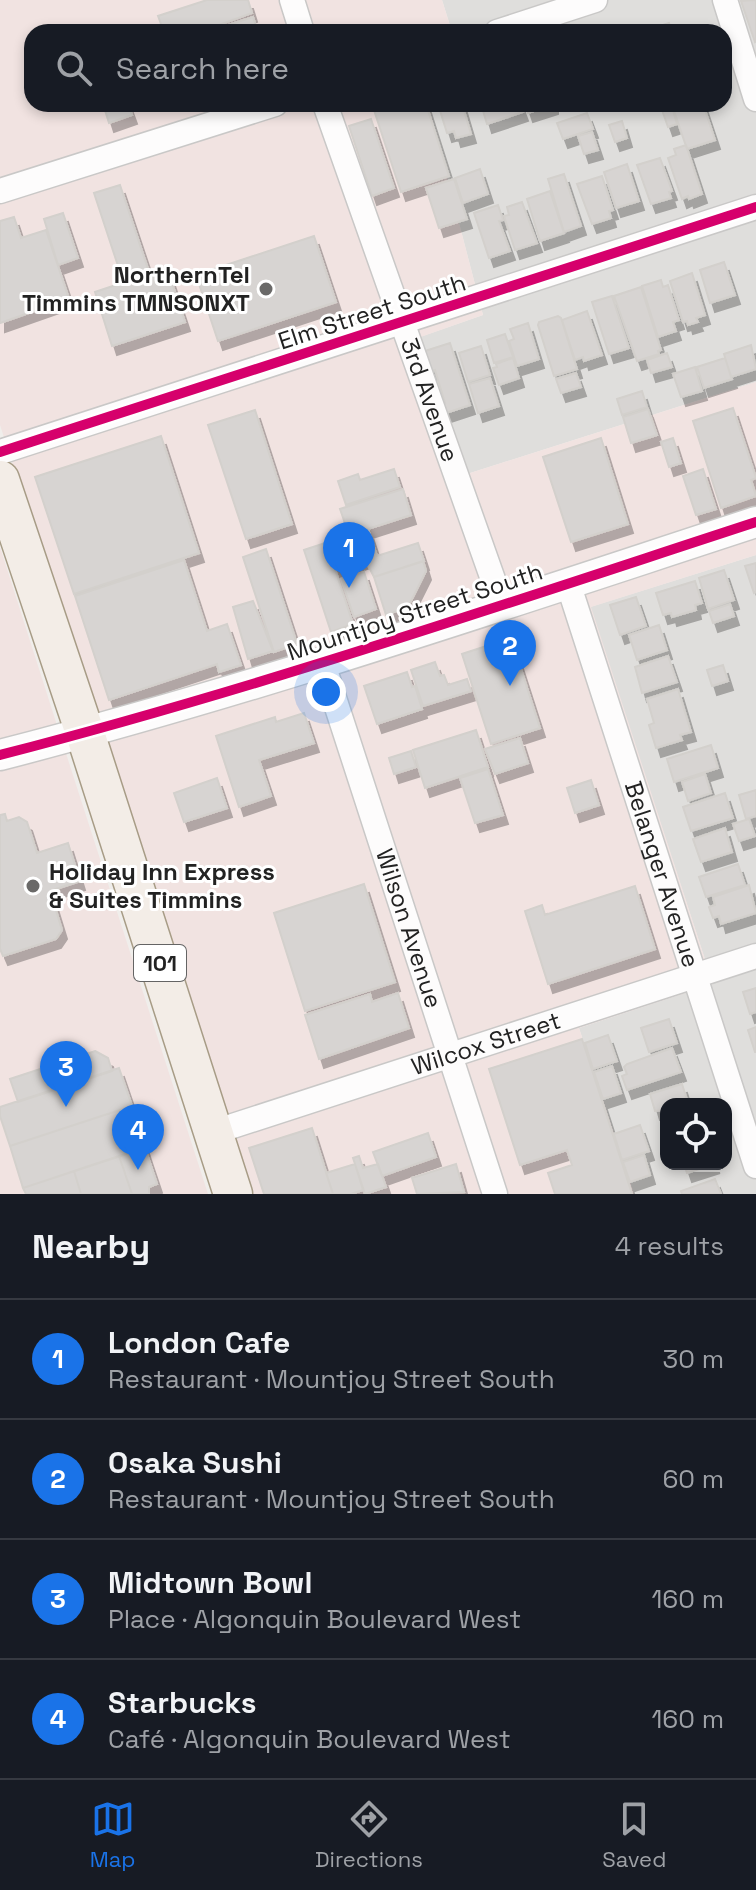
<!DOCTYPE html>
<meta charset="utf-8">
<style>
:root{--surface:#171b24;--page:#242831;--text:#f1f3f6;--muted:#9ea1a6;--line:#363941;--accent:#1a73e8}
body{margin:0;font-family:"Space Grotesk",sans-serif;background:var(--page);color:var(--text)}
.controls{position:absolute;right:24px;bottom:24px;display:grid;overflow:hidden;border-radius:16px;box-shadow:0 4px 12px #0003}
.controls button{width:72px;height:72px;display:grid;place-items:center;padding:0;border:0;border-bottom:2px solid var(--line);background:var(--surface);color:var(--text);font:40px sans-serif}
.you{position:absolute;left:326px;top:692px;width:28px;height:28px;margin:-20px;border:6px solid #fff;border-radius:50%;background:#1a73e8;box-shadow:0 0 0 12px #1a73e833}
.badge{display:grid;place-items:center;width:52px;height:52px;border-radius:50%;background:var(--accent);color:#fff;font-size:26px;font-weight:700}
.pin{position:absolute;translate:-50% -66px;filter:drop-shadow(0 2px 4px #0008)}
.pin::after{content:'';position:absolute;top:42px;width:28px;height:24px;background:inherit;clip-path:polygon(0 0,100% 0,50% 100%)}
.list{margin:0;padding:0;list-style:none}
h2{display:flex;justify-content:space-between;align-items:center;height:104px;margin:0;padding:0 32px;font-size:34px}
h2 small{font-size:26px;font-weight:400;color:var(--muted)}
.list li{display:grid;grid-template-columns:52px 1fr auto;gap:24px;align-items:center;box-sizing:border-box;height:120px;padding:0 32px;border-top:2px solid var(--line)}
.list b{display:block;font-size:30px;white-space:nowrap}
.list p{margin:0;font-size:26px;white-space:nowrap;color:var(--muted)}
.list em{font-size:26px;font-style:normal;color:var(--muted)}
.icon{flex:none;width:44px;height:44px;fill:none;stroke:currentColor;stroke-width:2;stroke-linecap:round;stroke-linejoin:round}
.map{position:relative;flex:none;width:756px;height:1194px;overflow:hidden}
.search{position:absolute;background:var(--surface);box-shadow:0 4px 12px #0003;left:24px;right:24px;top:24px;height:88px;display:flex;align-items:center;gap:20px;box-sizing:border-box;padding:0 28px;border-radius:24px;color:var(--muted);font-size:30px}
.sheet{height:584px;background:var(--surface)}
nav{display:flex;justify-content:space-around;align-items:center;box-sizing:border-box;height:112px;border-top:2px solid var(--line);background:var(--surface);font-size:22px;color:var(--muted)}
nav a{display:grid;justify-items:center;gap:4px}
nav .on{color:var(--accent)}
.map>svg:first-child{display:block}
</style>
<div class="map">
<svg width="756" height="1194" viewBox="0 0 756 1194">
<defs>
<filter id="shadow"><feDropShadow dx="5" dy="9" stdDeviation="0" flood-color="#0004"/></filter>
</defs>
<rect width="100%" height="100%" fill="#f0eeeb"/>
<path fill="#dfdedc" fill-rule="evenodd" d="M442,0H756V382L467,474L414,339L483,315L428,104H724V32H452Z
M756,555V1194H634L579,1028L713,984L590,607ZM666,1104H726V1164H666Z"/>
<path fill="#f1e3e1" d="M0,0H442L452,32H32V104H428L483,315L415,339L467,474L756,382V555L591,607L713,984L579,1028L634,1194H252L0,425Z
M0,547L71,769L208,1194H0Z"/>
<path fill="#d7d4d2" stroke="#d3d0cc" stroke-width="2" filter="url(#shadow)" d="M207,0H248L252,13L200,32H164L158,16Z
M756,0V41L755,42L741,1Z
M253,17L258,32H210L209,31Z
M669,23L672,32H641Z
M103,104H128L132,115L109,123Z
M372,104H426L449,176L401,192Z
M438,104H462L471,134L456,138L454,131L447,133Z
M481,104H520L523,112L487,124Z
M525,104H553V105L528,113Z
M703,104L715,140L687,149L672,105Z
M672,107L677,124L668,127L662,110Z
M587,113L593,129L563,139L557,123Z
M371,119L394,188L372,196L349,126Z
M622,121L627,138L615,142L609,125Z
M592,132L598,150L584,154L578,136Z
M686,145L702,194L689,199L688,196L682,199L668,158L676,155L674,149Z
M660,158L672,191L669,192L671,198L651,204L637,165Z
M627,164L639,201L616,208L604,172Z
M480,169L488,194L463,203L455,178Z
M564,174L581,226L564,232L548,179Z
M602,176L613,210L609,211L611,218L592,224L577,184Z
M454,179L467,219L439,228L426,188Z
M120,185L149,272L123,281L94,193Z
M550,191L564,233L540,241L527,199Z
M522,202L537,243L515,250L504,216L509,215L507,207Z
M498,205L503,220L499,221L510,251L489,258L474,213Z
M63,213L78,258L58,265L44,219Z
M14,217L21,238L46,230L69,299L0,323V221Z
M314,236L336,302L218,341L196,275Z
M724,262L735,295L710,303L700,270Z
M167,268L185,322L112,346L95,292Z
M692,273L705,315L696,318L698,322L688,325L687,321L683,322L670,281Z
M661,280L663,287L668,285L679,320L673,322L676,331L658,337L642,286Z
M641,287L661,350L658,351L659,354L637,361L614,296Z
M612,296L629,348L609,354L592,302Z
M587,311L602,355L584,361L583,357L575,360L562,320Z
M558,316L561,318L577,369L554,376L538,325L539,322Z
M528,323L539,359L517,366L509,341L514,339L510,329Z
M505,334L513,357L494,363L487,340Z
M450,343L470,405L446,413L443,404L445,403L435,370L428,372L422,352Z
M751,345L756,369L731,377L724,354Z
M481,346L490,375L468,382L459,353Z
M667,353L672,367L651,373L647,360Z
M513,358L519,378L499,385L493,368L497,367L496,364Z
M725,358L732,379L704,388L697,367Z
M695,367L702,391L681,397L673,374Z
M576,373L581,387L561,393L556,379Z
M490,378L499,406L478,413L469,384Z
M642,391L647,407L622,415L617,399Z
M733,408L756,478L751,480L756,496L721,508L693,421Z
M648,409L657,435L631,443L623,417Z
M255,410L292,524L246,539L208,425Z
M161,436L199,553L74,594L35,477Z
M601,438L628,524L571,542L543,457Z
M673,438L681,463L669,467L661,442Z
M394,469L400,487L346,505L338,481L358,474L360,480Z
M703,469L716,509L696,515L683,476Z
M403,489L411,515L349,535L340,509Z
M368,529L377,556L418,543L424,561L374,577L365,559L335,569L353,624L331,632L304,550Z
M266,549L297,644L274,652L243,557Z
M184,560L207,631L227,624L241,665L219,672L217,664L109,700L75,596Z
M423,561L426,571L408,607L386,615L374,577Z
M756,563V592L754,593L745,566Z
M724,570L734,600L708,609L699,578Z
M364,572L376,609L354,617L341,579Z
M695,581L702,603L695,605L696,610L672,617L671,613L663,615L656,593Z
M636,597L646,626L620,635L610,605Z
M253,601L273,651L248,659L233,607Z
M730,604L734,616L713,623L709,611Z
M659,625L667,650L637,660L629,635Z
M511,638L540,728L491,744L462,654Z
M668,656L677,682L642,693L635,667Z
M435,662L440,676L444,675L448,685L467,679L471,691L423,706L411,670Z
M723,665L728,681L712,686L707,670Z
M407,672L412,687L415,686L422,709L377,724L364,686Z
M678,689L691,732L680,735L682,740L656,748L649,725L654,723L647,699Z
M304,713L314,743L259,760L271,796L239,807L216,736L275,717L276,722Z
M476,730L488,767L425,788L413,750Z
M520,738L528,763L495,774L485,749Z
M711,745L718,768L674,782L667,759Z
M411,751L416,767L394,774L389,758Z
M488,769L503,815L475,823L460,778Z
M705,774L711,793L688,801L682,782Z
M217,778L227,808L184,822L174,793Z
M591,780L599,805L575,813L567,788Z
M756,790V816L746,819L739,795Z
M725,793L733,818L691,831L683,807Z
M5,814L7,821L19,817L27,822L37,853L68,843L80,881L50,891L62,930L56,939L3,956L0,949V815Z
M749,819L755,836L739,841L733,824Z
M725,828L732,852L701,862L693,839Z
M738,864L745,885L706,897L699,877Z
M364,884L395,982L305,1011L274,913Z
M749,885L756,913L721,924L719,916L713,918L709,907L715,905L713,897Z
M635,886L655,949L548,984L525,911L542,905L545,915Z
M756,988V1012L750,1014L743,992Z
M398,993L409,1028L319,1059L305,1015L370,994L372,1002Z
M669,1019L677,1043L649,1052L641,1028Z
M756,1027V1052H755L748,1030Z
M608,1035L617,1061L593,1069L585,1043Z
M582,1039L632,1194H555L548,1173L572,1165L567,1150L520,1165L489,1069Z
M672,1048L681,1072L627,1090L622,1076L627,1074L624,1067L627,1064Z
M95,1051L108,1058L112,1071L18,1102L10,1079Z
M612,1066L621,1093L603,1099L594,1072Z
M119,1068L132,1106L10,1146L0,1116V1107Z
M682,1084L688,1103L666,1104V1110L655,1111L650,1094Z
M132,1106L145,1148L23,1188L10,1146Z
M640,1125L649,1151L622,1160L614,1134Z
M312,1128L333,1194H264L249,1148Z
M428,1133L436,1157L382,1176L373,1152Z
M145,1148L157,1184L149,1187V1194H132L119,1156Z
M644,1155L650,1175L630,1182L623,1162Z
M119,1156L132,1194H81L74,1171Z
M359,1156L363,1168L378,1164L386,1187L365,1194L353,1158Z
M355,1164L363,1190L351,1194H333L326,1173Z
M456,1164L464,1192L417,1194L412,1178Z
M684,1164H715L687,1173Z
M74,1171L81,1194H26L23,1188Z
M715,1179L721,1194H682L681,1191Z"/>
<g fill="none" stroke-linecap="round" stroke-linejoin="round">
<g stroke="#c9c8c7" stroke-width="27">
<g id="minor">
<path d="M292,0L302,32"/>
<path d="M725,0L756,99"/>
<path d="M497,32L595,0"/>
<path id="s1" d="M325,104L502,605"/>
<path d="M0,191L275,104"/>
<path d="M0,452L756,207"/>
<path id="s2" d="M568,583L756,1166"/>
<path id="s3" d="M323,664L495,1194"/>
<path id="s4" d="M214,1132L756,956"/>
</g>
</g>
<g stroke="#c9c8c7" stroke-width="33">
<path id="tertiary" d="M0,755C256,689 505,604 756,522"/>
</g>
<g stroke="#a79c86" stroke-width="41">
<path id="primary" d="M0,480L85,733L233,1194"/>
</g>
<use href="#minor" stroke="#fdfcfc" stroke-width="24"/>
<use href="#tertiary" stroke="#fdfcfc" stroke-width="30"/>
<use href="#primary" stroke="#f3ede7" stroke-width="38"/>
<g stroke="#fff" stroke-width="15">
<path id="cycleway" d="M0,452L756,207
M0,755C256,689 505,604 756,522"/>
</g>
<use href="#cycleway" stroke="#d6006c" stroke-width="10"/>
</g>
<g fill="#6a6968" stroke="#fff" stroke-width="3">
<circle cx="266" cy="289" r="8"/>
<circle cx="33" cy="886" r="8"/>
</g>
<g text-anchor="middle" stroke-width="6" stroke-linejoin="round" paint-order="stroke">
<rect fill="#fff" stroke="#646464" stroke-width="2" x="134" y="945" width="52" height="36" rx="6"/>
<g font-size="22" font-weight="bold" fill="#222">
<text x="160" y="971">101</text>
</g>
<g font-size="24" font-weight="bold" fill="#222" stroke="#fff" text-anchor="end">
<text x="250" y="283">NorthernTel<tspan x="250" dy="28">Timmins TMNSONXT</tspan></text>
<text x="49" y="880" text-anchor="start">Holiday Inn Express<tspan x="49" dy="28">&amp; Suites Timmins</tspan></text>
</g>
<g font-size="24" fill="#222" stroke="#fff">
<text transform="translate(372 312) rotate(-18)" y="8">Elm Street South</text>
<text dy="8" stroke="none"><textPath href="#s1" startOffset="314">3rd Avenue</textPath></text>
<text transform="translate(415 612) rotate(-18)" y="8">Mountjoy Street South</text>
<text dy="8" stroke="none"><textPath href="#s2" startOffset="306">Belanger Avenue</textPath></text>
<text dy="8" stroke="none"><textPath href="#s3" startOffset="278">Wilson Avenue</textPath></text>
<text dy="8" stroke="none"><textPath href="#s4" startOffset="286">Wilcox Street</textPath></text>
</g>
</g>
</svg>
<div class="controls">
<button><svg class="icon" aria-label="locate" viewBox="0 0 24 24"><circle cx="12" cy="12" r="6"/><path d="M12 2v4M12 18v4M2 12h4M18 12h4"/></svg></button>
</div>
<div class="you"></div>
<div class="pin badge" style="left:349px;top:588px">1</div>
<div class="pin badge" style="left:510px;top:686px">2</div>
<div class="pin badge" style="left:66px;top:1107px">3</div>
<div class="pin badge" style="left:138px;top:1170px">4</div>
<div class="search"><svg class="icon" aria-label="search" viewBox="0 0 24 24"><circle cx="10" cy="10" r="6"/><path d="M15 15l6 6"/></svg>Search here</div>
</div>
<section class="sheet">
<h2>Nearby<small>4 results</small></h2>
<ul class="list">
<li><span class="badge">1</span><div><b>London Cafe</b><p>Restaurant · Mountjoy Street South</p></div><em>30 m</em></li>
<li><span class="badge">2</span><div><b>Osaka Sushi</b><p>Restaurant · Mountjoy Street South</p></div><em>60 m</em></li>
<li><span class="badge">3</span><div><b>Midtown Bowl</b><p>Place · Algonquin Boulevard West</p></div><em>160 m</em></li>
<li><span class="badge">4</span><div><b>Starbucks</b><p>Café · Algonquin Boulevard West</p></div><em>160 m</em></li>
</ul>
</section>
<nav>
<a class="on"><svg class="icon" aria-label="map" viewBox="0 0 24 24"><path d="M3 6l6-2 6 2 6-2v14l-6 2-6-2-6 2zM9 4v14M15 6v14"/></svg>Map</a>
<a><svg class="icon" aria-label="directions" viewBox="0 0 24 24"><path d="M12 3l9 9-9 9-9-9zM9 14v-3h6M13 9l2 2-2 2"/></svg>Directions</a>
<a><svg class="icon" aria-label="saved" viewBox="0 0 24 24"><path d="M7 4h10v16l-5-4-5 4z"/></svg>Saved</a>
</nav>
